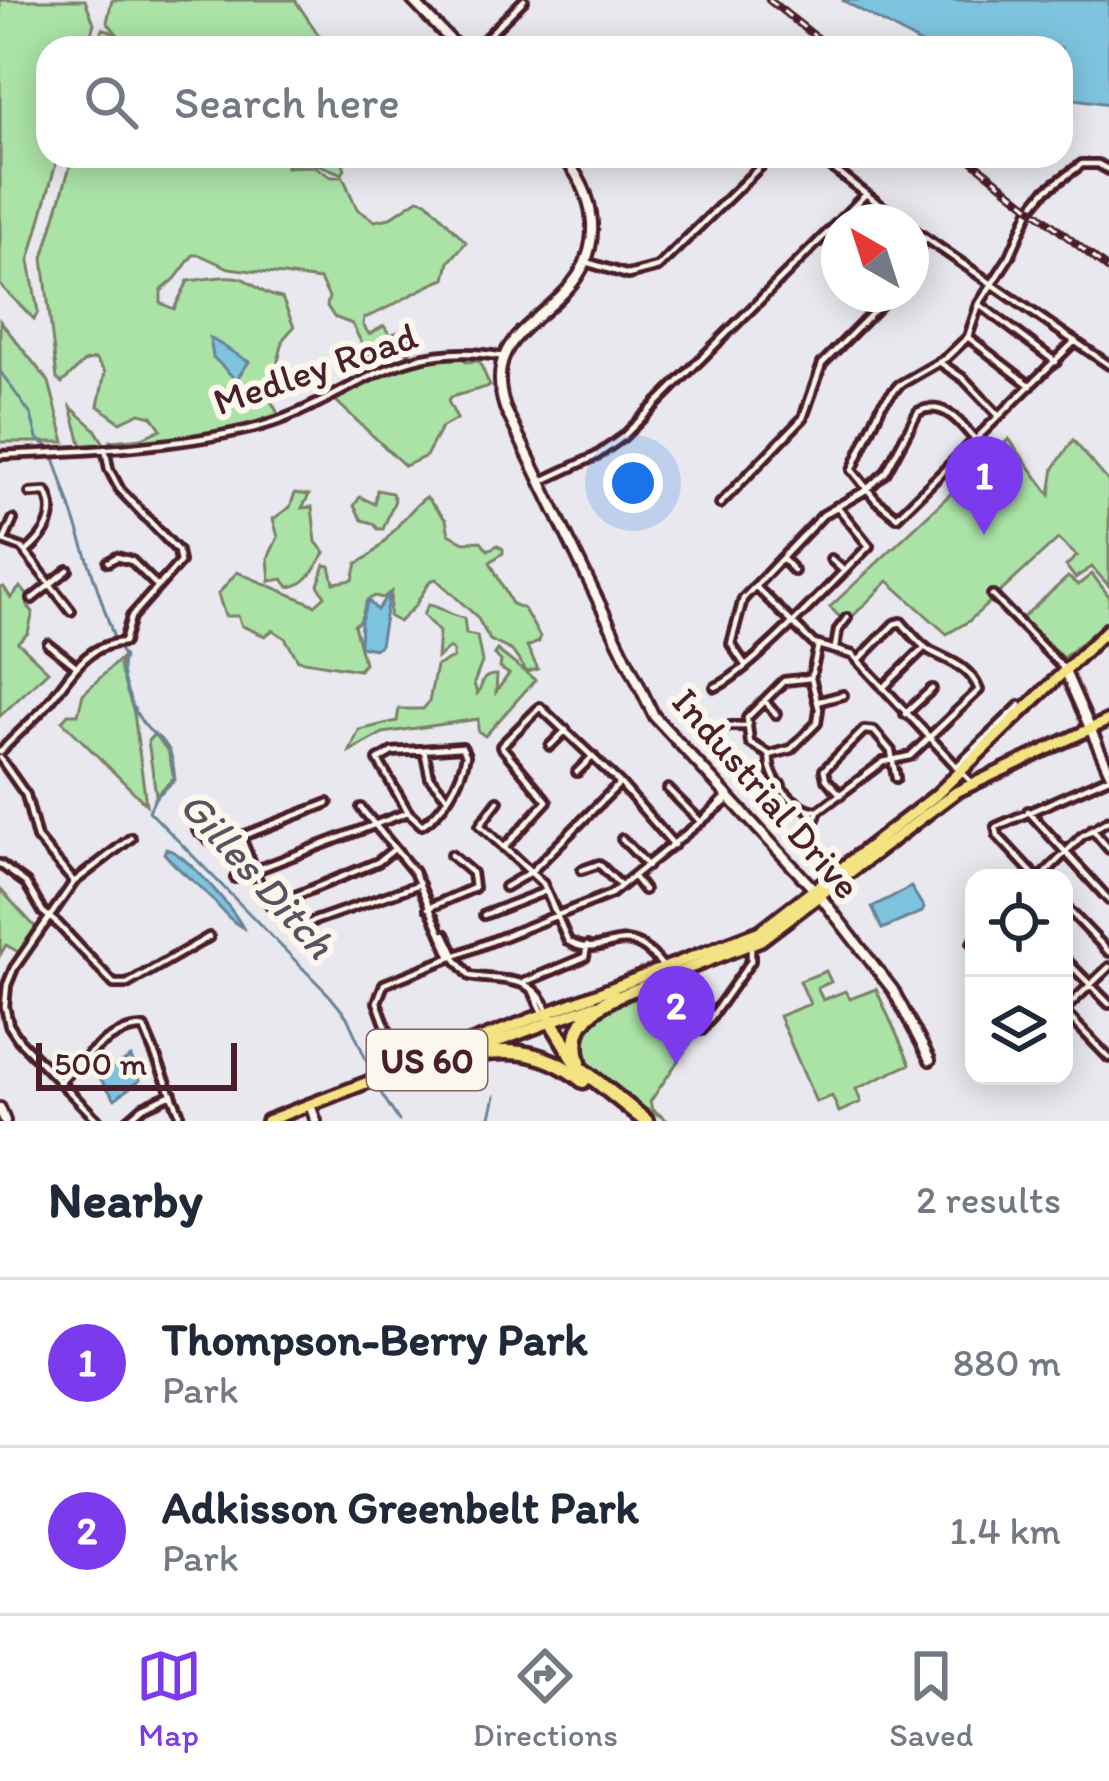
<!DOCTYPE html>
<style>
:root{--surface:#fff;--page:#f6f6f7;--text:#1f2937;--muted:#747a83;--line:#e0e1e3;--accent:#7c3aed}
body{margin:0;font-family:Itim,sans-serif;background:var(--page);color:var(--text)}
.controls{position:absolute;right:36px;bottom:36px;display:grid;overflow:hidden;border-radius:24px;box-shadow:0 6px 30px #0003}
.controls button{width:108px;height:108px;display:grid;place-items:center;padding:0;border:0;border-bottom:3px solid var(--line);background:var(--surface);color:var(--text);font:60px sans-serif}
.compass{position:absolute;left:821px;top:204px;width:108px;height:108px;border-radius:50%;background:var(--surface);box-shadow:0 6px 30px #0003;rotate:321deg}
.scale{position:absolute;left:36px;bottom:30px;width:201px;box-sizing:border-box;padding-left:12px;border:6px solid #4a1f2b;border-top:0;font-size:33px;line-height:42px;white-space:nowrap;color:#4a1f2b;-webkit-text-stroke:9px #fbf7ec;paint-order:stroke}
.you{position:absolute;left:633px;top:483px;width:42px;height:42px;margin:-30px;border:9px solid #fff;border-radius:50%;background:#1a73e8;box-shadow:0 0 0 18px #1a73e833}
.badge{display:grid;place-items:center;width:78px;height:78px;border-radius:50%;background:var(--accent);color:#fff;font-size:39px;font-weight:700}
.pin{position:absolute;translate:-50% -99px;filter:drop-shadow(0 3px 6px #0008)}
.pin::after{content:'';position:absolute;top:63px;width:42px;height:36px;background:inherit;clip-path:polygon(0 0,100% 0,50% 100%)}
.list{margin:0;padding:0;list-style:none}
h2{display:flex;justify-content:space-between;align-items:center;height:156px;margin:0;padding:0 48px;font-size:51px}
h2 small{font-size:39px;font-weight:400;color:var(--muted)}
.list li{display:grid;grid-template-columns:78px 1fr auto;gap:36px;align-items:center;box-sizing:border-box;height:168px;padding:0 48px;border-top:3px solid var(--line)}
.list b{display:block;font-size:45px;white-space:nowrap}
.list p{margin:0;font-size:39px;white-space:nowrap;color:var(--muted)}
.list em{font-size:39px;font-style:normal;color:var(--muted)}
.icon{flex:none;width:66px;height:66px;fill:none;stroke:currentColor;stroke-width:2;stroke-linecap:round;stroke-linejoin:round}
.map{position:relative;flex:none;width:1109px;height:1121px;overflow:hidden}
.search{position:absolute;background:var(--surface);box-shadow:0 6px 30px #0003;left:36px;right:36px;top:36px;height:132px;display:flex;align-items:center;gap:30px;box-sizing:border-box;padding:0 42px;border-radius:36px;color:var(--muted);font-size:45px}
.sheet{height:492px;background:var(--surface)}
nav{display:flex;justify-content:space-around;align-items:center;box-sizing:border-box;height:168px;border-top:3px solid var(--line);background:var(--surface);font-size:33px;color:var(--muted)}
nav a{display:grid;justify-items:center;gap:6px}
nav .on{color:var(--accent)}
.map>svg:first-child{display:block}
</style>
<div class="map">
<svg width="1109" height="1121" viewBox="0 0 1109 1121">
<rect width="100%" height="100%" fill="#e9e8ef"/>
<filter id="ink" filterUnits="userSpaceOnUse"><feTurbulence type="fractalNoise" baseFrequency=".00833" numOctaves="2"/><feDisplacementMap in="SourceGraphic" scale="24" xChannelSelector="R" yChannelSelector="G"/><feConvolveMatrix kernelMatrix="1 2 1 2 8 2 1 2 1" color-interpolation-filters="sRGB"/></filter>
<g filter="url(#ink)">
<path fill="#abe3a7" stroke="#7a8169" stroke-width="3" d="M0,0H85L94,23L87,48H48V156H58L29,261L38,312L34,319L0,285Z
M112,0H295L318,34L334,48H97L103,28L118,35L107,22Z
M73,156H341L345,169L342,174L312,162L286,164V167L314,166L331,177H343L357,209L375,221L390,218L418,199L427,201L466,242L449,262L445,279C416,289 393,308 364,318L363,325L369,334L384,326L390,335L401,331L420,344L408,353L390,347L373,357L367,354L352,324L334,317L327,306L329,297L320,280L229,268L200,255H193L175,279L161,291V303L174,309L188,281C203,280 234,272 247,281C260,289 265,295 282,298L294,327L284,338L269,396L278,414L236,429L113,447L110,441L142,438L161,429L152,416L140,413L120,422L98,406L105,372L95,359L84,362L62,383L57,379L43,258Z
M0,321L49,382L65,442H0Z
M461,355L466,362L479,361L490,386L451,397L448,401L457,419L441,428L426,456L405,466L335,400L340,393L403,363Z
M71,407L95,429L106,447H82Z
M1009,439L1050,495L1054,468L1073,440L1109,482V586L1092,567L1075,578L1066,566L1077,556L1058,539L969,621L947,634L888,581L849,620L842,619L830,607Z
M377,490L392,493L395,500L383,529H378L373,523L362,520L354,506L360,497L375,504Z
M295,493L309,495L302,508L312,507L316,542L325,553C315,567 308,585 289,587L283,579L270,581L268,558L278,537L273,519L290,507Z
M426,497L446,520L449,534L464,542L481,541L488,550L498,545L503,549V553L490,562L512,604L524,609L540,637L539,642L527,647L538,669L527,672L512,651L490,640L477,617L436,579L430,581L415,606L399,622L389,616L391,592L383,598L375,596L367,600L360,621L354,625L364,663L359,670L298,660L285,638L273,630L265,636L242,626L238,616H225L218,594L237,572L315,605L325,596L318,585L325,565L330,566L334,583L353,580L357,563C382,554 401,515 426,497Z
M1092,574L1109,596V620L1063,658L1022,618L1068,577L1078,585Z
M4,587L11,598L20,587L32,600L27,605L33,612L28,633L18,642L48,671L0,716V588Z
M428,605C443,607 449,616 464,618L466,634L477,636L482,662L474,683L477,694C484,688 478,674 497,675L496,692L509,674L500,668L501,661L494,654L497,650L535,680L485,736L478,731V719L383,733L350,751L359,730L397,721L399,709H423L429,702L436,666L453,658V651L449,648L437,658L439,632L423,615Z
M123,656L119,666L134,713L146,804L62,721L68,714H78L83,694Z
M154,734L168,751L174,778L156,795L148,741Z
M0,889L37,929L22,954L6,945L0,955Z
M826,971L831,982L817,988L823,1000L845,991L850,999L876,989L910,1064L856,1089L861,1102L839,1112L832,1096L816,1102L779,1016L810,1004L800,981Z
M692,982L708,1017L650,1102L652,1109L668,1121L652,1111H642L587,1066L581,1057L583,1028L601,1009Z"/>
<path fill="#7ec4df" stroke="#698297" stroke-width="3" d="M842,0H1109V104L1061,97V48H929Z
M210,338L249,362L236,380L213,357Z
M389,593L380,645L374,649L360,646L361,620L368,600L377,610Z
M166,849C186,853 233,909 243,928C225,918 216,901 200,887C187,876 175,867 164,853Z
M911,887L924,908L922,912L882,929L872,907Z
M131,1057L140,1080L115,1099L99,1077Z"/>
<g fill="none" stroke-linecap="round" stroke-linejoin="round">
<path stroke="#698297" stroke-width="3" d="M0,371L31,415L37,438L51,449L114,638
M117,646L124,657C117,674 133,714 148,729C155,736 164,739 169,750C173,758 174,770 175,780L155,798L149,811L330,996L347,1017L374,1077
M379,1090L399,1121
M489,1121L495,1096"/>
<g stroke="#4a1f2b" stroke-width="14">
<path id="street" d="M476,48L524,0
M817,156L902,222
M911,228L1109,365
M586,262L628,275L658,267L771,156
M911,263L925,238
M979,304L1056,362
M969,338L1031,386
M1075,341L897,517L876,500L852,470L882,404L899,385L946,358L968,337L979,304L1010,256L1031,208L1045,191L1082,164H1098L1109,170
M939,362L964,379L999,416
M0,455C83,451 168,448 250,429C346,406 392,335 504,357
M540,482L596,456L623,437L866,194
M720,504L803,418L822,364L891,294
M0,540L22,548L71,611
M4,540L13,520
M26,552C45,536 59,516 46,492L30,493
M783,559L794,571
M831,559L844,571
M108,562L117,557L132,561L156,585
M755,586L814,644L853,655L972,783
M992,595L1064,669
M32,599L68,570
M48,644L76,666
M835,648L838,630L847,618
M745,665L731,644L743,599L823,515L866,490L886,472L918,412C946,397 967,431 984,451
M715,687C741,680 843,572 869,546L837,506
M883,688L925,647
M764,701L776,714
M820,701L843,695
M905,714L932,689
M730,726H745
M550,746L566,730
M462,747L466,755C462,780 442,813 422,825L408,812L378,760L392,752Z
M424,750L430,778L447,797
M0,752C14,737 29,724 43,709C69,681 81,645 124,642L131,617L180,562L178,551L120,490L109,469L106,453
M770,755L791,749L817,723L819,709L811,678L818,646
M770,755L750,743L747,718L784,681L811,678
M770,755C766,778 794,809 818,811
M0,758L26,795L37,838L74,882
M956,767L1020,705
M577,772L593,756
M668,789L701,822
M841,795L826,779L824,770L864,730L874,731L891,751L896,778
M769,797L781,785
M498,801L480,825L543,884L568,941C605,964 623,913 664,968
M361,808L414,872L451,957
M808,810L815,819L818,811L883,762L910,756L979,690C970,667 952,662 932,652C920,646 910,632 901,622L894,624L858,661
M1028,811L1109,900
M701,822L726,797
M1092,829L1109,849
M197,830L211,842L222,844L328,803
M241,837L266,900L297,927L420,884
M622,839L648,866
M504,848L547,801L501,746L540,707L620,783L674,845
M0,864L26,883L43,912L58,924L114,984H127L209,937
M582,870L599,864L621,886
M634,877L644,890
M235,878L408,812
M1037,878L998,836L996,827L1109,777
M1040,878L1082,836L1109,820
M505,887L531,872L620,783
M1064,905L1109,952
M271,906L378,862L393,850
M428,908L474,888L472,873L451,855
M484,915L546,891
M445,934L455,955
M972,943L974,941
M453,956L470,976C504,982 533,974 548,1011
M1064,958L1109,1004
M525,982L585,957L587,946
M533,991L543,1014
M1064,1010L1109,967
M1064,1011L1109,1058
M702,1030L751,961V948
M400,1065L377,1002L384,984L611,894L729,799
M59,1082C80,1062 113,1026 144,1028L179,1112V1120
M98,1121L19,1040L9,1025L5,1006L7,985L14,968L74,882L131,838
M127,1121L143,1107L172,1094"/>
</g>
<g stroke="#4a1f2b" stroke-width="16">
<path id="secondary" d="M412,0L458,48
M562,156C595,192 605,244 571,285C536,327 483,340 505,408L654,716L820,896L893,990L930,1060
M1064,669L1109,771
M310,1105L316,1121
M0,1108L5,1121"/>
</g>
<g stroke="#4a1f2b" stroke-width="18">
<path id="primary" d="M611,999L761,940L956,792L1109,720
M476,1050L595,1005
M380,1084L455,1058
M267,1121L760,931L935,796L1109,628"/>
</g>
<g stroke="#4a1f2b" stroke-width="21">
<path id="highway" d="M551,1021L579,1067L646,1121
M451,1060C501,1047 542,1047 583,1081
M579,1062C569,1028 587,1012 615,997"/>
</g>
<use href="#street" stroke="#fbf7ec" stroke-width="4.5"/>
<use href="#secondary" stroke="#fbf7ec" stroke-width="8"/>
<use href="#primary" stroke="#f4e382" stroke-width="9"/>
<use href="#highway" stroke="#f4e382" stroke-width="12"/>
<g stroke="#4a1f2b" stroke-width="8">
<path id="rail" d="M769,0L830,48
M966,156L1109,270"/>
</g>
<use href="#rail" stroke="#fbf7ec" stroke-width="3" stroke-dasharray="9" stroke-linecap="butt"/>
</g>
</g>
<g text-anchor="middle" stroke-width="12" stroke-linejoin="round" paint-order="stroke">
<rect fill="#fbf7ec" stroke="#7f6065" stroke-width="3" x="367" y="1030" width="120" height="60" rx="9"/>
<g font-size="36" font-weight="bold" fill="#4a1f2b">
<text x="427" y="1073">US 60</text>
</g>
<g font-size="39" fill="#4a1f2b" stroke="#fbf7ec">
<text transform="translate(315 368) rotate(-19)" y="14">Medley Road</text>
<text transform="translate(767 793) rotate(49)" y="14">Industrial Drive</text>
</g>
<g font-size="42" font-style="italic" fill="#5a5161" stroke="#fbf7ec">
<text transform="translate(258 874) rotate(48)" y="15">Gilles Ditch</text>
</g>
</g>
</svg>
<div class="controls">
<button><svg class="icon" aria-label="locate" viewBox="0 0 24 24"><circle cx="12" cy="12" r="6"/><path d="M12 2v4M12 18v4M2 12h4M18 12h4"/></svg></button>
<button><svg class="icon" aria-label="layers" viewBox="0 0 24 24"><path d="M12 4l9 5-9 5-9-5zM3 14l9 5 9-5"/></svg></button>
</div>
<svg class="compass" viewBox="-18 -18 36 36"><path d="M0-13l5 13h-10z" fill="#e53935"/><path d="M0 13l5-13h-10z" fill="#747a83"/></svg>
<div class="scale">500 m</div>
<div class="you"></div>
<div class="pin badge" style="left:984px;top:535px">1</div>
<div class="pin badge" style="left:676px;top:1065px">2</div>
<div class="search"><svg class="icon" aria-label="search" viewBox="0 0 24 24"><circle cx="10" cy="10" r="6"/><path d="M15 15l6 6"/></svg>Search here</div>
</div>
<section class="sheet">
<h2>Nearby<small>2 results</small></h2>
<ul class="list">
<li><span class="badge">1</span><div><b>Thompson-Berry Park</b><p>Park</p></div><em>880 m</em></li>
<li><span class="badge">2</span><div><b>Adkisson Greenbelt Park</b><p>Park</p></div><em>1.4 km</em></li>
</ul>
</section>
<nav>
<a class="on"><svg class="icon" aria-label="map" viewBox="0 0 24 24"><path d="M3 6l6-2 6 2 6-2v14l-6 2-6-2-6 2zM9 4v14M15 6v14"/></svg>Map</a>
<a><svg class="icon" aria-label="directions" viewBox="0 0 24 24"><path d="M12 3l9 9-9 9-9-9zM9 14v-3h6M13 9l2 2-2 2"/></svg>Directions</a>
<a><svg class="icon" aria-label="saved" viewBox="0 0 24 24"><path d="M7 4h10v16l-5-4-5 4z"/></svg>Saved</a>
</nav>
